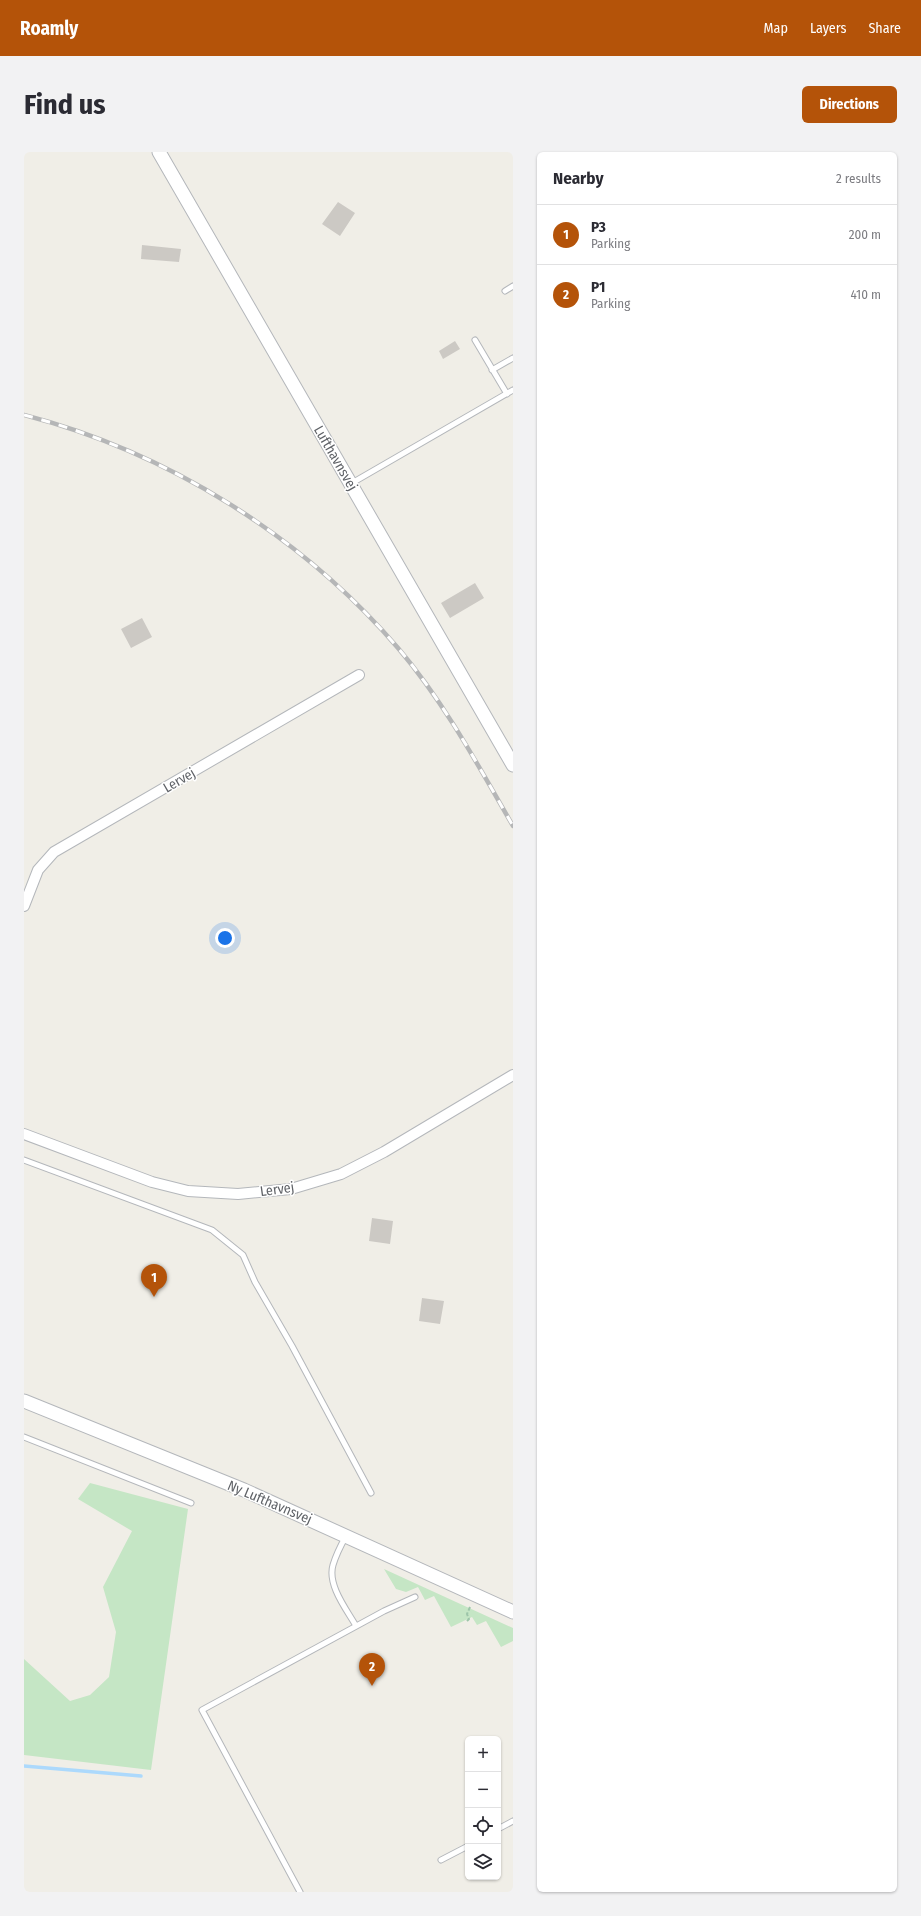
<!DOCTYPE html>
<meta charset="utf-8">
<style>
:root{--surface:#fff;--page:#f2f2f3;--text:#2b2b33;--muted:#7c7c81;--line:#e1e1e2;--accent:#b45309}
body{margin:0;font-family:"Fira Sans Condensed",sans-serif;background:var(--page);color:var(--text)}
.controls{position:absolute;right:12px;bottom:12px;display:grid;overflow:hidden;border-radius:6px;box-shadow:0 1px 3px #0004}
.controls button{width:36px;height:36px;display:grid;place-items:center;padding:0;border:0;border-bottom:1px solid var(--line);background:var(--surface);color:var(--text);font:20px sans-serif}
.you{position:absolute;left:201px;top:786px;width:14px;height:14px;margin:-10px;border:3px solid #fff;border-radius:50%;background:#1a73e8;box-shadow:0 0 0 6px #1a73e833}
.badge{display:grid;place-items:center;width:26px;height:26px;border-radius:50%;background:var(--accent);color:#fff;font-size:13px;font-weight:700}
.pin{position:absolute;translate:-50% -33px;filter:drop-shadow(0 1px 2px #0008)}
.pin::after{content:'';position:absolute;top:21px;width:14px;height:12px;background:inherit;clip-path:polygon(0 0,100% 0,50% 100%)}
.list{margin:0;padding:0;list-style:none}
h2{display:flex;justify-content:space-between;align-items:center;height:52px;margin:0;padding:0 16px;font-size:17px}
h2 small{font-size:13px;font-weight:400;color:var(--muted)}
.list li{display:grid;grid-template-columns:26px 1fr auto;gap:12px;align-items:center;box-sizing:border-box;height:60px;padding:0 16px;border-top:1px solid var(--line)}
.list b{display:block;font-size:15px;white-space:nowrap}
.list p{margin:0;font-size:13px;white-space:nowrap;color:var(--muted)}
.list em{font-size:13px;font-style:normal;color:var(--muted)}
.icon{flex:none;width:22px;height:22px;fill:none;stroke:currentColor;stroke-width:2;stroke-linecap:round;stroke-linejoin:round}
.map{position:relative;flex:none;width:489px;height:1740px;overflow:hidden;border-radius:6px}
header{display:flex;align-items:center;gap:24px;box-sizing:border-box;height:56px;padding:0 20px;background:var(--accent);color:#fff}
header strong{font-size:19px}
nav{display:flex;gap:22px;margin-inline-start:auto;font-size:14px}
.intro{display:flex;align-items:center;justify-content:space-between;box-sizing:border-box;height:96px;padding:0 24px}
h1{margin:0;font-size:28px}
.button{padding:10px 18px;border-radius:6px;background:var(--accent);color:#fff;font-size:14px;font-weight:700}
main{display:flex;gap:24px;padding:0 24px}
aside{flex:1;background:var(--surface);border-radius:6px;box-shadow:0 1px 3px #0004}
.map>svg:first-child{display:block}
</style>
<header>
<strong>Roamly</strong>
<nav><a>Map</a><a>Layers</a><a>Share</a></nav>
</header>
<div class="intro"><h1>Find us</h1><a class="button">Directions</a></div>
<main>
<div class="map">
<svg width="489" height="1740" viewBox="0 0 489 1740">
<rect width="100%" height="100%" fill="#f0eee7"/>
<path fill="#c5e6c5" d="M66,1331L164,1357L127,1618L0,1603V1507L46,1549L66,1543L85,1525L92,1480L79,1435L108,1379L54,1347Z
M360,1417L489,1476V1489L477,1495L462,1469L453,1473L448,1465L427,1475L410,1444L401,1448L394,1435L382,1440L372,1437Z"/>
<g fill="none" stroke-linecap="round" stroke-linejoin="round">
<path stroke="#acd9fc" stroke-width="3.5" d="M0,1614L117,1624"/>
</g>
<path fill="#ccc9c4" d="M314,50L331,61L316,84L298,72Z
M118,93L157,97L155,110L117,107Z
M431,189L436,197L419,207L415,199Z
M451,431L460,446L426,466L417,451Z
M118,466L128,485L107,496L97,477Z
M348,1066L369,1069L366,1092L345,1089Z
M398,1146L420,1149L416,1172L395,1169Z"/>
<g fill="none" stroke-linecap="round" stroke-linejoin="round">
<g stroke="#b4b7bb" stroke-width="7">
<path id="service" d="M481,139L489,134
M451,188L483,242
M468,218L489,206
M328,331L489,238
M0,1008L188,1078L219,1103L231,1130L268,1194L347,1341
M0,1285L167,1351
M322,1384C317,1393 312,1403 309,1413C303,1433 323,1458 332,1474
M474,1677L489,1669
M417,1708L444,1694
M276,1740L178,1558L360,1459L391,1445"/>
</g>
<g stroke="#b4b7bb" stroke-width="12">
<path id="minor" d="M0,754L14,718L30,700L335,523
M0,982L128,1030L164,1039L214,1042L267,1037L317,1022L360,1000L489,923"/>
</g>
<g stroke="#b4b7bb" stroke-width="15">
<path id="tertiary" d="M135,0L489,613
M0,1249L220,1338L489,1460"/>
</g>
<path stroke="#9dc5a9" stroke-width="2" stroke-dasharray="4 2" stroke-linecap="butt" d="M443,1469L445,1467L443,1462L446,1455"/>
<use href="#service" stroke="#fff" stroke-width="5"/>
<use href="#minor" stroke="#fff" stroke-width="10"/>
<use href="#tertiary" stroke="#fff" stroke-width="13"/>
<g stroke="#b5b6b7" stroke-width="4.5">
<path id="rail" d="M0,263C143,300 278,384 374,496C420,550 454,613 489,674"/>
</g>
<use href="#rail" stroke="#fff" stroke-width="3" stroke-dasharray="9" stroke-linecap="butt"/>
</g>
<g text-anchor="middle" stroke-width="3" stroke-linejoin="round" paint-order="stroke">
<g font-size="14" fill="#5f6267" stroke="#fff">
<text transform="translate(312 306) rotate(60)" y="5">Lufthavnsvej</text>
<text transform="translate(155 628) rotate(-30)" y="5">Lervej</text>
<text transform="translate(253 1037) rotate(-8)" y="5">Lervej</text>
<text transform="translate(246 1350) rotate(23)" y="5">Ny Lufthavnsvej</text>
</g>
</g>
</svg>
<div class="controls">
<button>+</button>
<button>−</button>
<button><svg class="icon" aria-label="locate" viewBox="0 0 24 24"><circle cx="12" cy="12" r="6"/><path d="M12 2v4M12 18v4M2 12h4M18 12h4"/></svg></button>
<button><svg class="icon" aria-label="layers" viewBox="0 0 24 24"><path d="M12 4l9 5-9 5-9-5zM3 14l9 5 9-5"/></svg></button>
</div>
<div class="you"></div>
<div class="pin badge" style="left:130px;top:1145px">1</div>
<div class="pin badge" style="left:348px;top:1534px">2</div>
</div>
<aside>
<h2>Nearby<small>2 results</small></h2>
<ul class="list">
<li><span class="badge">1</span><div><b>P3</b><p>Parking</p></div><em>200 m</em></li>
<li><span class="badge">2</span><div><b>P1</b><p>Parking</p></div><em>410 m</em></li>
</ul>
</aside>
</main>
